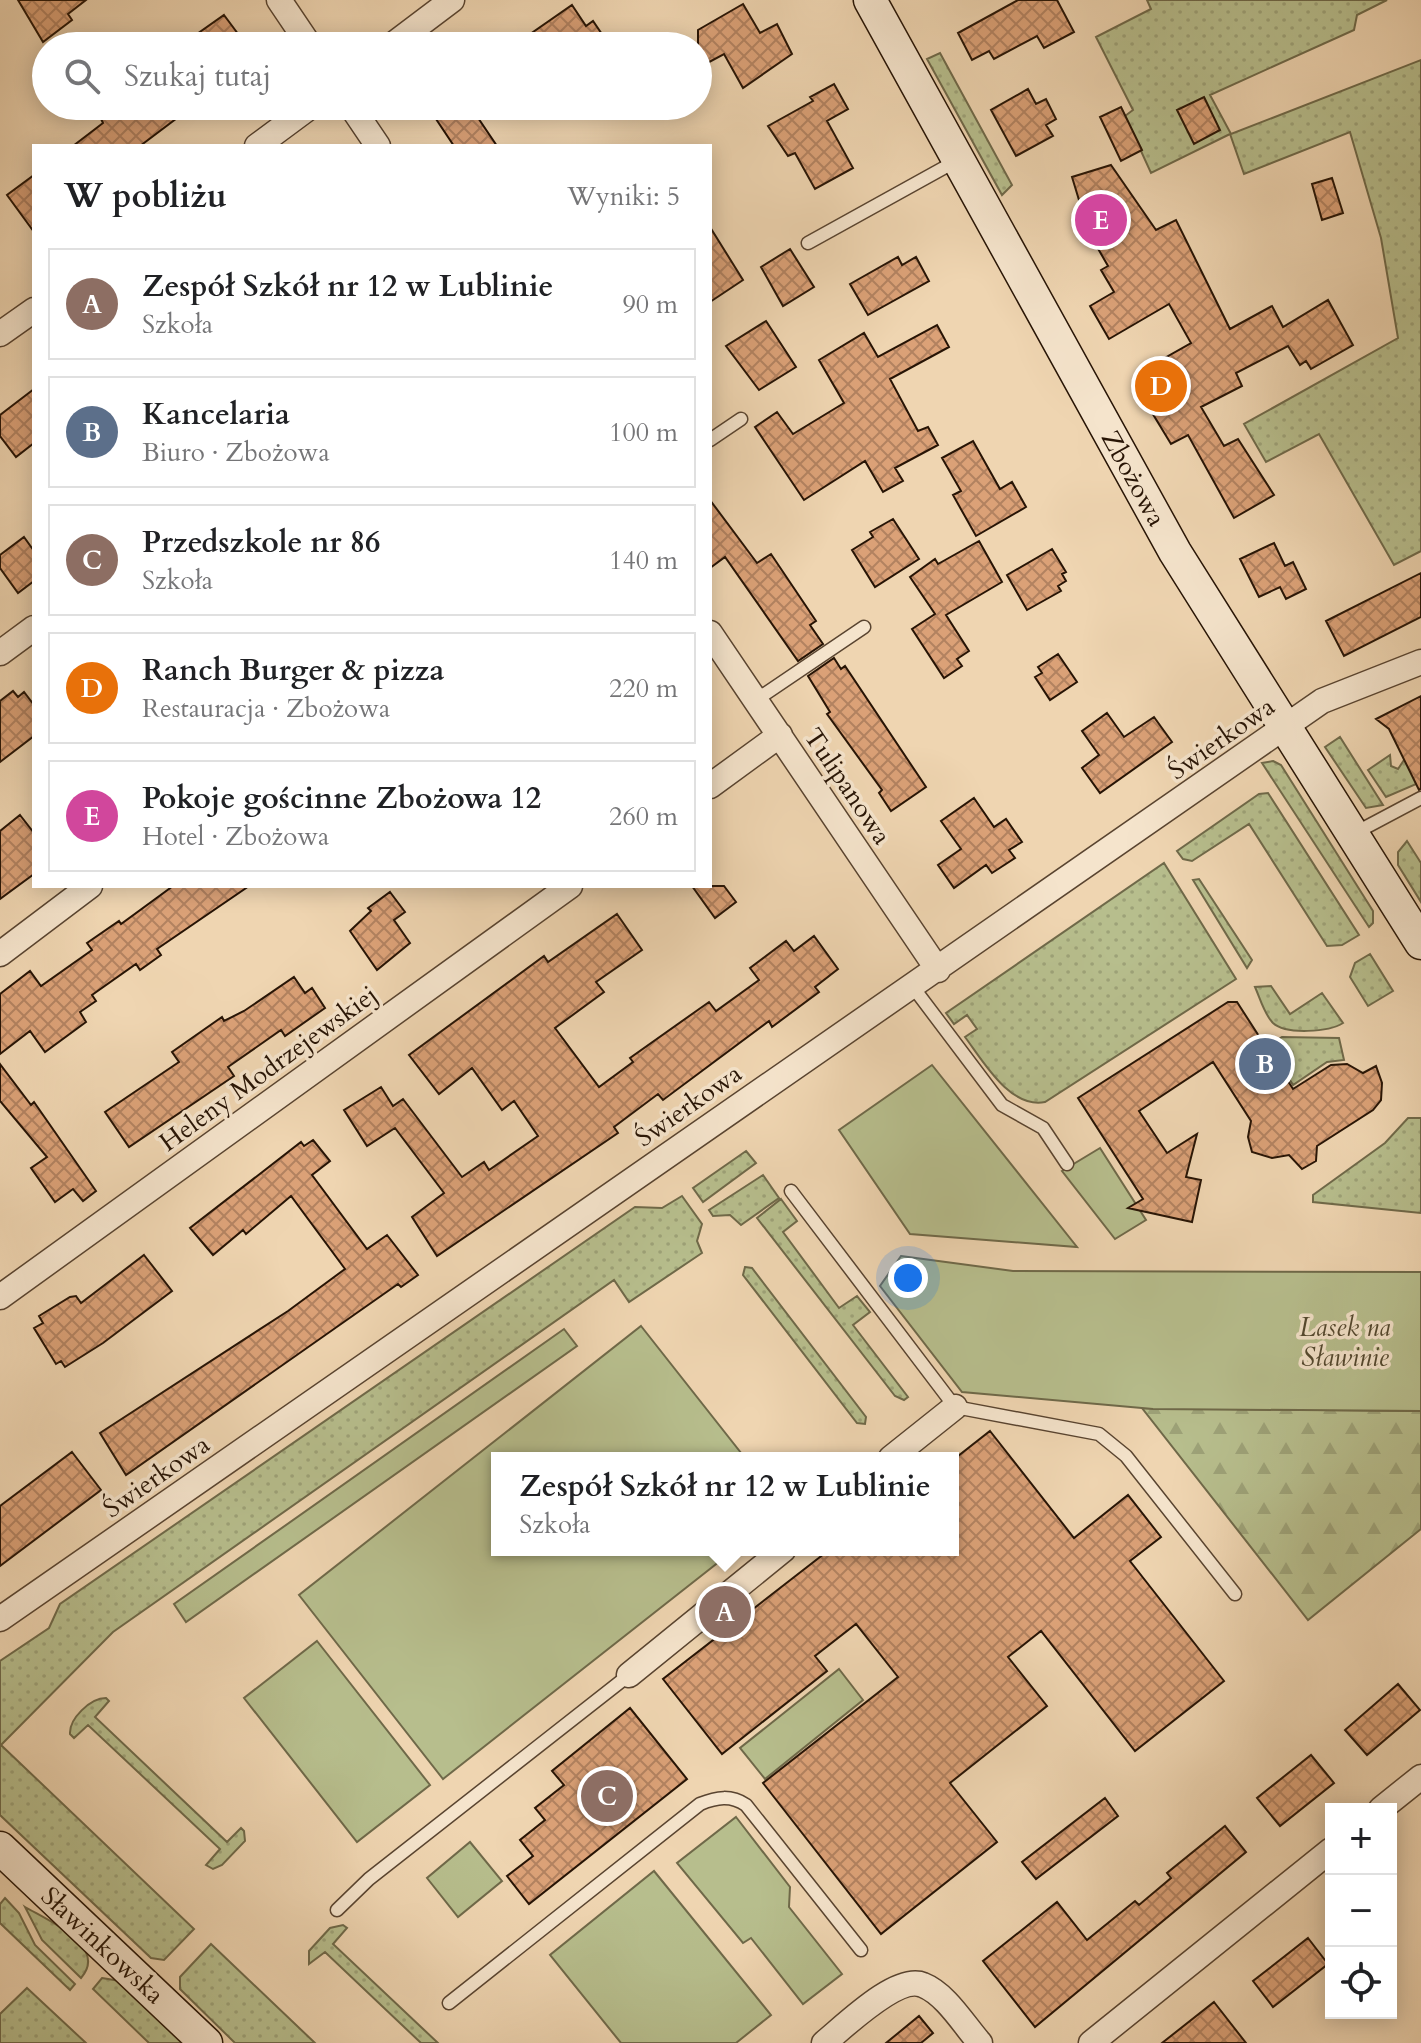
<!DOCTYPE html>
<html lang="pl">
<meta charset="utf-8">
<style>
:root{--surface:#fff;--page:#f2f2f2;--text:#202124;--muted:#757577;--line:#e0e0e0;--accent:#d93025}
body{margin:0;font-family:Cardo,serif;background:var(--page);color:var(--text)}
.controls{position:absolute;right:24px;bottom:24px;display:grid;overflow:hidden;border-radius:0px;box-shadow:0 4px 20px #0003}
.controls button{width:72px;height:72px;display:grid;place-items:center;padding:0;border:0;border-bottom:2px solid var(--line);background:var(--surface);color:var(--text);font:40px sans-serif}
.you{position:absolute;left:908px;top:1278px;width:28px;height:28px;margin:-20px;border:6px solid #fff;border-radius:50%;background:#1a73e8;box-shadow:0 0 0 12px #1a73e833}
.badge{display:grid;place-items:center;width:52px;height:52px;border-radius:50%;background:var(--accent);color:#fff;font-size:26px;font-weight:700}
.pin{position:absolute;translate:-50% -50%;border:4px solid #fff;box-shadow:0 2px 8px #0006}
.popup{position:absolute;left:491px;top:1452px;width:468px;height:104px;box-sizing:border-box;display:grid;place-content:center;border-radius:0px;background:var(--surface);filter:drop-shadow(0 2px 6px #0005);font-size:26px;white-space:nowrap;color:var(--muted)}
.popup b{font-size:30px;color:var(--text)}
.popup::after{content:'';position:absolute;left:50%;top:100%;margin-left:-16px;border:16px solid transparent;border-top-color:var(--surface)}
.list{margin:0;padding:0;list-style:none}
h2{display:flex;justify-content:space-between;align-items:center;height:104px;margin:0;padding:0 32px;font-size:34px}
h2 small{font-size:26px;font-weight:400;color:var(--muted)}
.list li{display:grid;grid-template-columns:52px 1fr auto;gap:24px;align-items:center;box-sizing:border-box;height:112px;margin:0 16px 16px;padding:0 16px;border:2px solid var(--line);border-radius:0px}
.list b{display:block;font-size:30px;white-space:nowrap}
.list p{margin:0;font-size:26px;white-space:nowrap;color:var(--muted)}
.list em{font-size:26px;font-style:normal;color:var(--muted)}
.icon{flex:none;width:44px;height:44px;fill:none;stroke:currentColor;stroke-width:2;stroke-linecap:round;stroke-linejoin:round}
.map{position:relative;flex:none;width:1421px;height:2043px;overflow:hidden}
.search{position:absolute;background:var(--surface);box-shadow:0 4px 20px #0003;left:32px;top:32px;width:680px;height:88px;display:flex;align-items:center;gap:20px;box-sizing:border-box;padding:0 28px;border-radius:44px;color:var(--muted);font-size:30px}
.panel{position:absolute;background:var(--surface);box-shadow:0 4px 20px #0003;left:32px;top:144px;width:680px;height:744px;border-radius:0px}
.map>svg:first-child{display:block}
</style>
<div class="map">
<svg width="1421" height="2043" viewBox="0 0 1421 2043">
<defs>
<pattern id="grass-dots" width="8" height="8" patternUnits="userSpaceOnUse" patternTransform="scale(2)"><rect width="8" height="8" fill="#b7be8d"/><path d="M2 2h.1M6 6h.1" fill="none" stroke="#9da278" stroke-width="1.8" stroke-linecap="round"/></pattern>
<pattern id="forest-firs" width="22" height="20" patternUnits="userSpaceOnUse" patternTransform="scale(2)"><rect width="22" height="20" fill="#b7be8d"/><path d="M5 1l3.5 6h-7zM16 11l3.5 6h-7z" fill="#9da278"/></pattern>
<pattern id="building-cross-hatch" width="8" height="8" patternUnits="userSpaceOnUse" patternTransform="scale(2)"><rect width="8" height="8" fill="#dba177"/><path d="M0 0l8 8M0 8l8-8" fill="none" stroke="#b28260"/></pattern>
</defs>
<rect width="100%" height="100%" fill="#efd5b1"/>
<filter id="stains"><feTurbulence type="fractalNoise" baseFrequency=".0025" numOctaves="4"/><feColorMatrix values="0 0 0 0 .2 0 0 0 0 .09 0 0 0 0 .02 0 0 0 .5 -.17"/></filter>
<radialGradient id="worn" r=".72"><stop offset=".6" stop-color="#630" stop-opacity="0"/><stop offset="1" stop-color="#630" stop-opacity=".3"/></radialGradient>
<path fill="url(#grass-dots)" stroke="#6f6949" stroke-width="2" d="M1147,0H1387L1357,15L1354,30L1210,95L1231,134L1421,60V551L1394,565L1319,434L1266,462L1244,424L1398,338L1381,238L1350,132L1244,174L1230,134L1151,173L1125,116L1133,110L1096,37L1151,9Z
M940,53L1012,185L1002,195L927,59Z
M1340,737L1383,805L1366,808L1325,747Z
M1421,751V782L1386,797L1368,770L1390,755L1391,766L1398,769L1404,760Z
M1273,761L1281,765L1373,911V923L1369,927L1262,763Z
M1268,793L1359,935L1342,945L1327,946L1249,824L1192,861L1183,859L1177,851L1259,794Z
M1407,841L1421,863V902L1398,865V852Z
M1164,863L1236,979L1045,1102C1010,1109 983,1061 965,1037L977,1029L967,1015L954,1024L946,1013Z
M1199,879L1252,960L1247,968L1193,880Z
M1370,954L1393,991L1368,1006L1350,977L1355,963Z
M1271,986L1290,1014L1322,993L1343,1023C1329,1032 1286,1035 1273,1023C1264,1014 1260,998 1255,987Z
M1282,1037L1339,1038L1344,1060L1327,1062L1293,1085L1268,1045Z
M1408,1118H1421V1213L1313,1202V1195L1385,1143Z
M746,1151L756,1163L703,1202L693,1188Z
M763,1175L779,1198L741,1225L730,1215L713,1216L709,1210Z
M682,1196L702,1224L697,1241L702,1253L629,1302L614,1280L113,1632L1,1745L194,1929L164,1960L151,1958L0,1815V1661L49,1628L60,1604L635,1207L662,1208Z
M781,1199L797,1221L783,1232L839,1308L857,1296L870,1312L853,1325L908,1397L904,1400L895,1396L757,1218Z
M745,1267L752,1268L866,1417L865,1424L857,1423L743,1275Z
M106,1698L109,1701L95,1717L227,1842L241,1828L244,1831L245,1841L222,1865L213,1869L206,1865L220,1849L88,1725L74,1738L70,1734C69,1719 90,1698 106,1698Z
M5,1898L19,1913L35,1945L75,1984L70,1990L0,1923V1904Z
M25,1907C47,1920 109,1946 81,1978L42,1940Z
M343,1925L347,1928L333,1944L438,2043H421L325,1952L309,1964V1951L330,1928Z
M211,1944L315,2043H235L180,1989V1977Z
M102,1978L120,1981L185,2043H149L93,1989Z
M27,1988L86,2043H0V2014Z"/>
<path fill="url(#forest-firs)" stroke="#6f6949" stroke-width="2" d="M1142,1408L1421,1411V1529L1308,1620Z"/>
<path fill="#b7be8d" stroke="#6f6949" stroke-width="2" d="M932,1065L1077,1247L910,1234L839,1130Z
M1100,1148L1146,1220L1115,1239L1062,1171Z
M901,1256L1013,1271L1421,1272V1411L1153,1409L962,1392L880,1286Z
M641,1326L745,1458H497V1550H734L443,1779L299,1595Z
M564,1329L577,1346L186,1622L174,1604Z
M317,1641L430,1785L357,1842L244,1698Z
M839,1669L863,1700L765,1779L740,1748Z
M736,1817L790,1887L789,1907L842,1974L803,2004L751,1938L743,1943L677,1863Z
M470,1842L502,1881L458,1917L427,1878Z
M654,1871L771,2015L736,2043H621L550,1955Z"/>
<path fill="url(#building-cross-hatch)" stroke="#271405" stroke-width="2" d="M18,0H86L68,14L72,20L43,42Z
M1018,0H1057L1074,32L1044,48L1037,36L994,59L989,51L972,60L958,33Z
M743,4L760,33L777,24L792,54L743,88L724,54L698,68V30Z
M572,5L586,26L593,21L610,46H513Z
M224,15L247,46H180Z
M834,84L848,109L827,121L853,168L815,189L795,153L788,156L768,126L813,101L810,97Z
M1028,89L1036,104L1046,99L1056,119L1046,125L1053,136L1016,156L991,110Z
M1204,97L1220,130L1194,144L1177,110Z
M95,106H193L140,146H73L103,123Z
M434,106H470L497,146H454L436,119L440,116Z
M1121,107L1142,150L1121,161L1100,117Z
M1111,165L1156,230L1176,220L1230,329L1272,306L1283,327L1328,300L1353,345L1311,369L1306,361L1300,365L1288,346L1236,373L1242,386L1201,407L1224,446L1238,439L1274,495L1234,518L1188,435L1171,444L1148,406L1155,402L1138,373L1191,343L1169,304L1109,339L1090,306L1114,292L1101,270L1108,266L1077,212L1082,210L1072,177Z
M34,175V232L7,195Z
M1332,178L1343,213L1322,220L1312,184Z
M710,227L743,280L710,302Z
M790,249L814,287L783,306L761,267Z
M898,257L902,265L916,257L929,281L868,315L850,284Z
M766,321L796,367L759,390L726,346Z
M937,325L949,347L890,379L918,431L928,427L938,445L895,468L903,481L883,492L865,461L804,500L755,427L777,412L793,434L844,403L819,360L864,333L878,357Z
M34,389V443L16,457L0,436V415Z
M973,441L1000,489L1012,482L1026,507L976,536L953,495L961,491L942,458Z
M710,500L757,563L771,554L816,621L810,625L823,644L798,661L725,557L710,568Z
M893,519L919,559L875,587L852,550L873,537L870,532Z
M24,537L34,551V581L18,593L0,568V555Z
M979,541L1002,582L946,615L969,651L957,659L962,666L944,678L912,629L935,614L910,577L935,559L938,564Z
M1274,543L1285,566L1293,562L1306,589L1286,599L1280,587L1259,597L1240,559Z
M1052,549L1066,572L1062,574L1066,581L1058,586L1061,591L1027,610L1007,575Z
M1421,573V617L1344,656L1326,621Z
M1058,654L1077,682L1050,700L1035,677L1042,673L1038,667Z
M834,658L841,669L845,666L926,787L891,811L879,793L882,790L827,714L830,712L808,676Z
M13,691L18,697L24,692L34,705V736L0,762V701Z
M1421,696V789L1419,790L1389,729L1376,719Z
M1107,713L1124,737L1154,717L1172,742L1100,793L1082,768L1099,755L1082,731Z
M974,798L994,827L1006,819L1022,842L1009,850L1015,858L992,873L986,865L954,888L938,865L961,849L941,821Z
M20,815L34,833V874L0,899V831Z
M173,886H249L157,949L161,955L140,970L136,964L92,995L96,1001L80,1012L86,1022L45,1052L30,1031L0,1054V994L30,971L41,986L92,950L87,943L119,921L121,924Z
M692,886H724L736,902L715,918Z
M390,892L405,912L394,920L410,943L377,970L350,931L371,911L368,908Z
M617,914L642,950L596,982L604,992L555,1028L599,1087L633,1062L630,1058L709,1002L716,1011L759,980L750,968L786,941L794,951L814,936L838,969L815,987L819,992L772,1027L769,1021L663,1100L658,1094L614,1127L618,1133L437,1256L412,1217L444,1193L395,1128L367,1146L344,1110L381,1087L393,1106L403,1099L462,1177L484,1162L489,1170L538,1136L514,1101L502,1110L472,1068L439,1094L409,1055L544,956L548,962Z
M294,977L305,993L312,988L325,1008L285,1036L281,1030L228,1067L234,1076L129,1147L105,1112L179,1062L172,1052L222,1017L224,1021L244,1011Z
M1228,1002H1237L1293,1089L1331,1065L1347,1064L1363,1073L1376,1066L1382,1083L1381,1100L1373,1110L1317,1146L1316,1161L1302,1169L1289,1155L1272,1158L1252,1152L1248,1137L1251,1121L1213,1062L1139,1111L1167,1153L1197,1134L1186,1177L1201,1180L1192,1222L1128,1208L1143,1199L1078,1098Z
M0,1064L31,1105L34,1102L96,1191L83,1201L73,1189L55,1202L31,1168L47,1157L0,1101Z
M313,1140L330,1161L312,1175L367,1249L387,1235L418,1275L401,1287L398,1284L126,1475L100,1433L288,1311L345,1269L291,1196L246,1234L243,1230L213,1255L190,1228L301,1142L304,1146Z
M144,1255L172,1291L103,1343L65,1367L61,1361L56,1364L34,1328L43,1323L39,1316L70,1297L76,1296L81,1303Z
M990,1431L1074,1538L1128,1495L1161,1537L1130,1561L1224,1681L1135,1751L1041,1631L1008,1657L1047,1706L950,1783L997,1842L881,1934L763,1783L898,1677L856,1624L815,1656L827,1671L722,1754L663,1679L829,1550H953V1460Z
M72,1452L101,1490L0,1566V1506Z
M1398,1684L1420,1710L1367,1755L1345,1730Z
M630,1708L687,1779L529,1904L507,1876L533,1856L520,1840L545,1820L535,1808L564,1785L552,1771Z
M1311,1755L1334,1783L1280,1826L1257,1798Z
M1105,1798L1118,1816L1036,1879L1022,1862Z
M1225,1826L1246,1852L1035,2027L983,1961L1057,1902L1087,1940L1135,1901L1139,1905L1171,1878L1167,1873Z
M1308,1938L1328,1964L1273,2007L1253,1981Z
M1214,2002L1246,2043H1162Z
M919,2016L933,2033L921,2043H886Z"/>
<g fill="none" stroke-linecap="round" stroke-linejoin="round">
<g stroke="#594430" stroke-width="15">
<path id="lane" d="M808,243L958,160
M710,440L741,419
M756,700L864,627
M1355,833L1421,798
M913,987L1002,1105L1043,1128L1067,1164
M791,1191L955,1407L1099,1434L1126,1456L1235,1594
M337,1910L369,1879L629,1675
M449,2003L700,1804C717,1797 731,1795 746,1805L861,1950"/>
</g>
<g stroke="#594430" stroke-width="27">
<path id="street" d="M279,0L310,46
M391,46L452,0
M351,106L378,146
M257,146L311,106
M0,334L34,310
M710,633L938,970
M0,653L34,628
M710,786L780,735
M0,954L90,886
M0,1297L570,886
M891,1458L955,1407
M0,1619L1322,701L1421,662
M629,1675L783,1550
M1381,1809L1421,1777
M824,2043C844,2027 897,1974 923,1985C946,1994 964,2025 980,2043
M1091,2043L1331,1850"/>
</g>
<g stroke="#271405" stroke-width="35">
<path id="secondary" d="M870,0L1175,552L1421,943
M0,1848L206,2043"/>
</g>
<use href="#lane" stroke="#f5e4cc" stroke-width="12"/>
<use href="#street" stroke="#f5e4cc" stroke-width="24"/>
<use href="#secondary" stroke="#f5e4cc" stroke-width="32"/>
</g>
<g text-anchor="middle" stroke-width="7" stroke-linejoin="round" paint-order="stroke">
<g font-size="26" fill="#271405" stroke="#f5e4cc">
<text transform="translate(1134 478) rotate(61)" y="9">Zbożowa</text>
<text transform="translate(1221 738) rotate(-35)" y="9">Świerkowa</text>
<text transform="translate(848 786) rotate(56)" y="9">Tulipanowa</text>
<text transform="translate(268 1068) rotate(-36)" y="9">Heleny Modrzejewskiej</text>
<text transform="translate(688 1105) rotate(-35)" y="9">Świerkowa</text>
<text transform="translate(156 1476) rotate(-35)" y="9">Świerkowa</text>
<text transform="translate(103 1945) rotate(43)" y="9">Sławinkowska</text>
</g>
<g font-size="26" font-style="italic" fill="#52472e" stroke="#f5e4cc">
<text x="1345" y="1336">Lasek na<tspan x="1345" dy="30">Sławinie</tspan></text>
</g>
</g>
<rect width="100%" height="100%" filter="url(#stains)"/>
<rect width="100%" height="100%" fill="url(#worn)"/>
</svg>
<div class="controls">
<button>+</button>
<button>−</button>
<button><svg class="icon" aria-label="locate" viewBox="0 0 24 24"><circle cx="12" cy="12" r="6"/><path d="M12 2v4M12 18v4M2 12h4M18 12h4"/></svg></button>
</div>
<div class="you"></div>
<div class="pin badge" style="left:725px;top:1612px;background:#8d6e63">A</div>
<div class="popup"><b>Zespół Szkół nr 12 w Lublinie</b>Szkoła</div>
<div class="pin badge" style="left:1265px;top:1064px;background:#5c6f8a">B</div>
<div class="pin badge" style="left:607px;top:1796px;background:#8d6e63">C</div>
<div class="pin badge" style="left:1161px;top:386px;background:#e8710a">D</div>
<div class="pin badge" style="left:1101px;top:220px;background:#d1479c">E</div>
<div class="search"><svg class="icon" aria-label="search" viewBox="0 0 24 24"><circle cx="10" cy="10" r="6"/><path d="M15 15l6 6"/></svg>Szukaj tutaj</div>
<section class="panel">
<h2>W pobliżu<small>Wyniki: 5</small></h2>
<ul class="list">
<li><span class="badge" style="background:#8d6e63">A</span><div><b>Zespół Szkół nr 12 w Lublinie</b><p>Szkoła</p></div><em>90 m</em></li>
<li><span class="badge" style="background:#5c6f8a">B</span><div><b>Kancelaria</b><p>Biuro · Zbożowa</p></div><em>100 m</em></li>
<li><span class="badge" style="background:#8d6e63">C</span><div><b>Przedszkole nr 86</b><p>Szkoła</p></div><em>140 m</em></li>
<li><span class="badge" style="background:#e8710a">D</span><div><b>Ranch Burger &amp; pizza</b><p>Restauracja · Zbożowa</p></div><em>220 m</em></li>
<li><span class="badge" style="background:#d1479c">E</span><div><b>Pokoje gościnne Zbożowa 12</b><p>Hotel · Zbożowa</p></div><em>260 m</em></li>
</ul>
</section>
</div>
